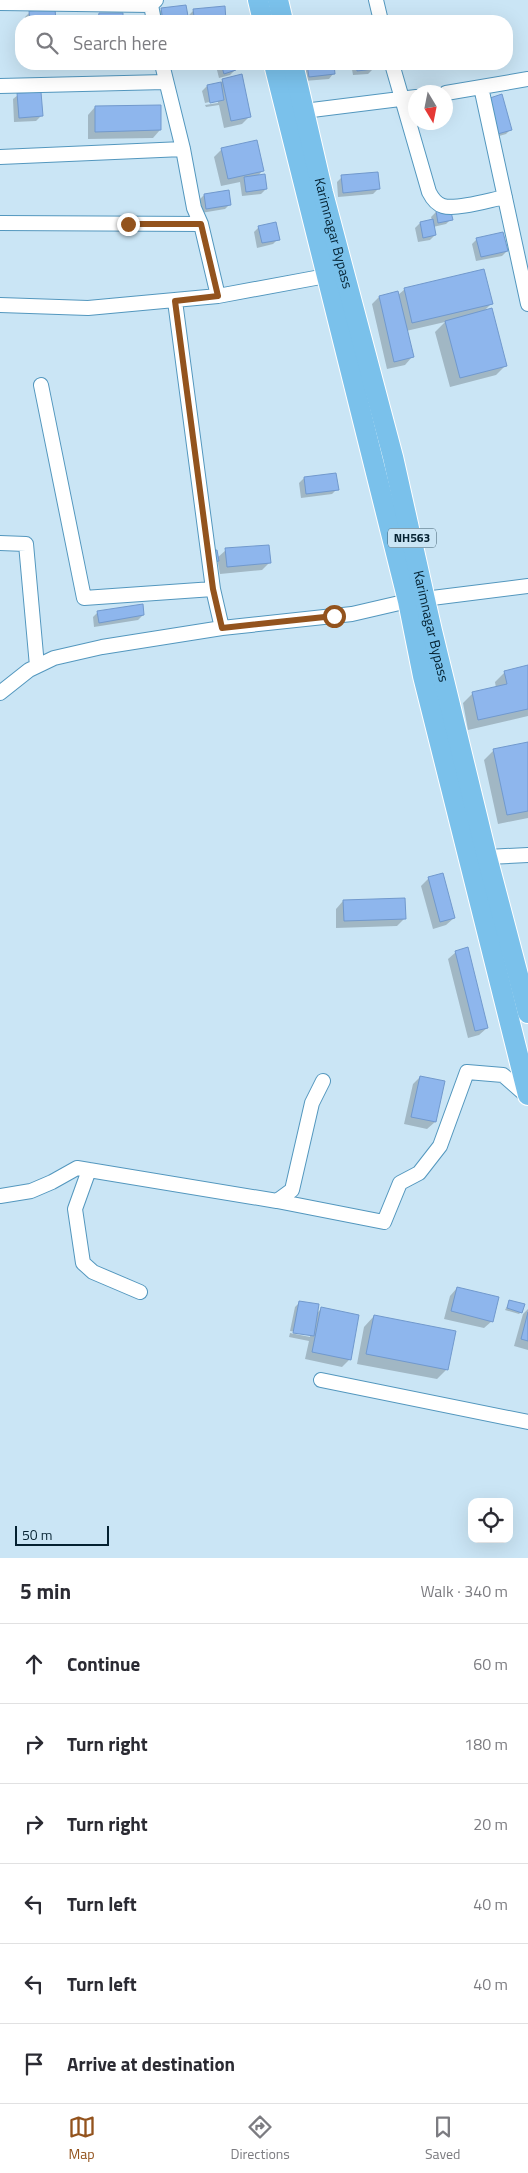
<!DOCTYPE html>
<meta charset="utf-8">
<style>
:root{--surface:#fff;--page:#f2f2f3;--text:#2b2b33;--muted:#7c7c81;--line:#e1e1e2;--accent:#93531d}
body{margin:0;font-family:"Titillium Web",sans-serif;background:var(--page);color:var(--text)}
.controls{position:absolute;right:15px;bottom:15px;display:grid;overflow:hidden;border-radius:10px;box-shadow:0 5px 20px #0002}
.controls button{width:45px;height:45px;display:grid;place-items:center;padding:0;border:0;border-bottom:1px solid var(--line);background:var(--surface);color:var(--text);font:25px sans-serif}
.compass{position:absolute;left:408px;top:85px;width:45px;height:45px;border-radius:50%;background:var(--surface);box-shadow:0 5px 20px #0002;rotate:170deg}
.scale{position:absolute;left:15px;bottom:12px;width:94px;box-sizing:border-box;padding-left:5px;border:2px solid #042131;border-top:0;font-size:14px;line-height:18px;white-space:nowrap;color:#042131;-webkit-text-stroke:4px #cae5f5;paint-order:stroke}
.stop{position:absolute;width:15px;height:15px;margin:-11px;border:4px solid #93531d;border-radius:50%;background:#fff}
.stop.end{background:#93531d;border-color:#fff;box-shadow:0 1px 5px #0008}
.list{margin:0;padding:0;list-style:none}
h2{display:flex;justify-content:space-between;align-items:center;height:65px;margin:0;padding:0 20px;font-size:21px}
h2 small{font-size:16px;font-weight:400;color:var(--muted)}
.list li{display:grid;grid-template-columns:32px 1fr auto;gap:15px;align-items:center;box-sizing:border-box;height:80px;padding:0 20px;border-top:1px solid var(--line)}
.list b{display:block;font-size:19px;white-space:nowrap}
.list em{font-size:16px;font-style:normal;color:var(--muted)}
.icon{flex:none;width:28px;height:28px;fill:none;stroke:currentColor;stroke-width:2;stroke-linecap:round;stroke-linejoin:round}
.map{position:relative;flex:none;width:528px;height:1558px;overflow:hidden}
.search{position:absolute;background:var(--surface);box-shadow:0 5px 20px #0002;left:15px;right:15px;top:15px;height:55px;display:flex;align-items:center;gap:12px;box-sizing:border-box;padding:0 18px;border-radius:20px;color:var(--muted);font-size:19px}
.sheet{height:545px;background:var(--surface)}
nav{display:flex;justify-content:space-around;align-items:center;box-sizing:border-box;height:70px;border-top:1px solid var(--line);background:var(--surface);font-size:14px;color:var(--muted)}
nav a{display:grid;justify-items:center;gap:2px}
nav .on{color:var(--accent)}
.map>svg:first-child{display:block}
</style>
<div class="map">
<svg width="528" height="1558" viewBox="0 0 528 1558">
<rect width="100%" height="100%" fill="#cae5f5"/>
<path fill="#0003" d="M224,7V21H190L189,15L194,10Z
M161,10L186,16L181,21H157L156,14Z
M54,11V21H25V17L30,12Z
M99,14L122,15V21H94Z
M218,64H234L235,70L230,75L219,78L216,66Z
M307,64H332L333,74L329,79L304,81L303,68Z
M351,64H372L373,69L368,74L353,75Z
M223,80L250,116L242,124L224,128L219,105L206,107L205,105L218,103V100L205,103L202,91L207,86L219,84Z
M18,95L41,116L36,121L14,122L13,99Z
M501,96L511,129L506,134L489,139Z
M95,107L160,130L153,138L88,139V115Z
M222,149L263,170L257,177L266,189L261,194L242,196L240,182L221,186L214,157Z
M342,177L378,189L373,194L338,197L337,182Z
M204,195L230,204L225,209L201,213L199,200Z
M449,210L451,219L446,224L433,227L435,235L430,240L418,242L415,228L420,223L432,220L431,217L436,212Z
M259,227L278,239L273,244L257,248L254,232Z
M477,239L507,251L502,256L476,261L472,244Z
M405,289L491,304L483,312L506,365L496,375L450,387L435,332L445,322L406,331L412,357L405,365L387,369L372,304L379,297L398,295Z
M304,478L337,489L332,494L301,498L299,483Z
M226,550L269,563L262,570L220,574L217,558Z
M98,612L143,615L138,620L94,627L93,617Z
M528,667V716L468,730L463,703L473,693L496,688L495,682L505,672Z
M528,743V818L498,824L484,760L494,750Z
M429,878L454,918L446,925L433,929L421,886Z
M343,901L405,918L397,926L336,928V909Z
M456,952L487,1028L479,1035L468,1038L448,959Z
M420,1077L435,1122L427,1129L404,1124L413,1084Z
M457,1288L492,1321L484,1328L444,1319L450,1296Z
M510,1301L521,1312L519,1314L505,1310Z
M300,1302L316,1314L321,1309L350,1359L342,1367L305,1359L309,1341L289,1337L290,1333L310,1337V1334L290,1331L295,1307Z
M528,1309V1350L514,1346L523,1314Z
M374,1316L447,1369L437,1379L357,1364L364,1327Z"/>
<path fill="#8eb6ed" stroke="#7199cd" d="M186,5L188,16L173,19V21H163L161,8Z
M225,6L226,21H213V16L194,17L193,9Z
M55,9L56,21H30L29,11Z
M99,13H123V21H98Z
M221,64H235L236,70L224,74Z
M307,64H334L335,74L309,77Z
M356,64H374V69L357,71Z
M242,74L251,117L231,121L222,79Z
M221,82L224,100L210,103L207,85Z
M41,92L43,116L19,118L17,93Z
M502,94L512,130L494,135L484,100Z
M161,105V130L95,132V106Z
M257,140L264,171L228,179L221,148Z
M378,172L380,189L343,193L341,175Z
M265,174L267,189L246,192L244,177Z
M229,190L231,205L206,209L204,194Z
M450,208L453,220L438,223L436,211Z
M433,219L436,235L423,238L420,222Z
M276,222L280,240L262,243L258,226Z
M503,232L508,251L481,257L476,238Z
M484,269L493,304L412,323L404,288Z
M398,291L414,357L394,362L379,296Z
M492,308L507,366L460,378L445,321Z
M336,473L339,490L306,494L304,477Z
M269,545L271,563L227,567L225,548Z
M217,550L219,561L208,563L206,551Z
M143,604L144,615L99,623L97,611Z
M528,665V709L478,720L472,692L507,684L504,671Z
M528,742V811L507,815L493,749Z
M443,873L455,918L440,922L428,877Z
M405,898L406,919L344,921L343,900Z
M468,947L488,1028L475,1031L455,951Z
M420,1076L445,1081L436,1122L411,1117Z
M457,1287L499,1297L493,1322L451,1311Z
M509,1300L525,1304L522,1313L507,1308Z
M299,1301L319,1304L314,1336L293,1333Z
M321,1307L359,1315L351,1360L312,1352Z
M528,1312V1341L521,1339Z
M374,1315L456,1331L448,1370L366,1354Z"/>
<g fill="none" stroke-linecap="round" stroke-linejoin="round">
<g stroke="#5397be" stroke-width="16">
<path id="minor" d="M376,0L381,21
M0,3L151,5
M154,21L151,5L156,0
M162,64L183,149L194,208L201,224L218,296L326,276
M392,64L429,192C432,198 436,204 443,206C457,210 489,200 505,197
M0,86L165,82
M481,87L528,304
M446,93L528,79
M304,111L416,97
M0,157L183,149
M0,223L201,224
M175,301L213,589
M0,305L88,308L218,296
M41,385L84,598L213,589L222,628
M0,543L26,544L37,666
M0,693L29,670L54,658L102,647L222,628L352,614L408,601L528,586
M487,857L528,855
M0,1196L31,1191L52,1182L77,1168L89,1170
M277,1201L292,1190L312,1103L323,1081
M140,1292L93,1272L83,1263L75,1209L89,1170L277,1201L384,1222L400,1183L419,1173L440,1146L467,1072L503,1075L528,1097
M321,1380L528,1422"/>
</g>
<g stroke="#fff" stroke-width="22">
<g id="highway">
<path d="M258,0L263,21"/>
<path d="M278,0L283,21"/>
<path d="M274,64L408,601L423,676L528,1095"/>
<path id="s1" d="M293,64L323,193L393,457L432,631L487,857L528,1013"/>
</g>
</g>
<use href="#minor" stroke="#fff" stroke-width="14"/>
<use href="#highway" stroke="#7ac1eb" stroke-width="20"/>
</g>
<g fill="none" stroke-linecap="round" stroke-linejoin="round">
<path stroke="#93531d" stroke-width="6" d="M128,224H201L218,296L175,301L213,589L222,628L334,616"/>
</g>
<g text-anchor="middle" stroke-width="4.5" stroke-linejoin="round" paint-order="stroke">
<rect fill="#cae5f5" stroke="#3f5c6c" stroke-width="1" x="388" y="528.5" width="48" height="19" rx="4"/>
<g font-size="12" font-weight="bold" fill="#042131">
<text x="412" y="542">NH563</text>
</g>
<g font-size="14" fill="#042131" stroke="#cae5f5">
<text dy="5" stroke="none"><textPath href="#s1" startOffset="174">Karimnagar Bypass</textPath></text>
<text dy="5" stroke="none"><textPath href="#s1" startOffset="579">Karimnagar Bypass</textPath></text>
</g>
</g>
</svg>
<div class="controls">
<button><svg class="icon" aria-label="locate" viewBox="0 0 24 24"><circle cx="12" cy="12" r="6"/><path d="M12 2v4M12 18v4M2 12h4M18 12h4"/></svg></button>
</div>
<svg class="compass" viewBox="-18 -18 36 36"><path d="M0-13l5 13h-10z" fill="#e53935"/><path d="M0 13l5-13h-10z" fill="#7c7c81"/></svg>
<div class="scale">50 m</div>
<div class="stop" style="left:334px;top:616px"></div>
<div class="stop end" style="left:128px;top:224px"></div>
<div class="search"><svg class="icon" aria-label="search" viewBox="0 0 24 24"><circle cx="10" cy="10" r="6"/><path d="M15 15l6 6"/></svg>Search here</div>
</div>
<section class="sheet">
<h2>5 min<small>Walk · 340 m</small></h2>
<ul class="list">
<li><svg class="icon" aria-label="ahead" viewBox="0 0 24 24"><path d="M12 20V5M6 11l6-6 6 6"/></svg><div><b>Continue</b></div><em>60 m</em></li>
<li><svg class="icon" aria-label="right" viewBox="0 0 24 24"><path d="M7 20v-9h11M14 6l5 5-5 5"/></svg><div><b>Turn right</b></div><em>180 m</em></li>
<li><svg class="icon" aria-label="right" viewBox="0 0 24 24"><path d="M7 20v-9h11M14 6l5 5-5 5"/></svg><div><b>Turn right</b></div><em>20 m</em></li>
<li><svg class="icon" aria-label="left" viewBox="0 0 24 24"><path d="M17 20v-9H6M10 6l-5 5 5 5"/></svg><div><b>Turn left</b></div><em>40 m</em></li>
<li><svg class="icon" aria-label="left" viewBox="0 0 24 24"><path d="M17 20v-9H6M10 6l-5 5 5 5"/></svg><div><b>Turn left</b></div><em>40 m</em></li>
<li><svg class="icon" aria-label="arrive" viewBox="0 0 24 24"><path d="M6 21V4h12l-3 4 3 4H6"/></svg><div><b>Arrive at destination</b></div></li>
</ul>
</section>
<nav>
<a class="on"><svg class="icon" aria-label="map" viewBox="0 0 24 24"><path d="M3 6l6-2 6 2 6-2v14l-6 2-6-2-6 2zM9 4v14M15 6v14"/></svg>Map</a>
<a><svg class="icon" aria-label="directions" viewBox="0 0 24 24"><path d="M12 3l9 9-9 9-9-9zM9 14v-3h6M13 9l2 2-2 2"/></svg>Directions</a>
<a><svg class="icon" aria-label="saved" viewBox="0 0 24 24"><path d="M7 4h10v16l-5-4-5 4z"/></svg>Saved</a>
</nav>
